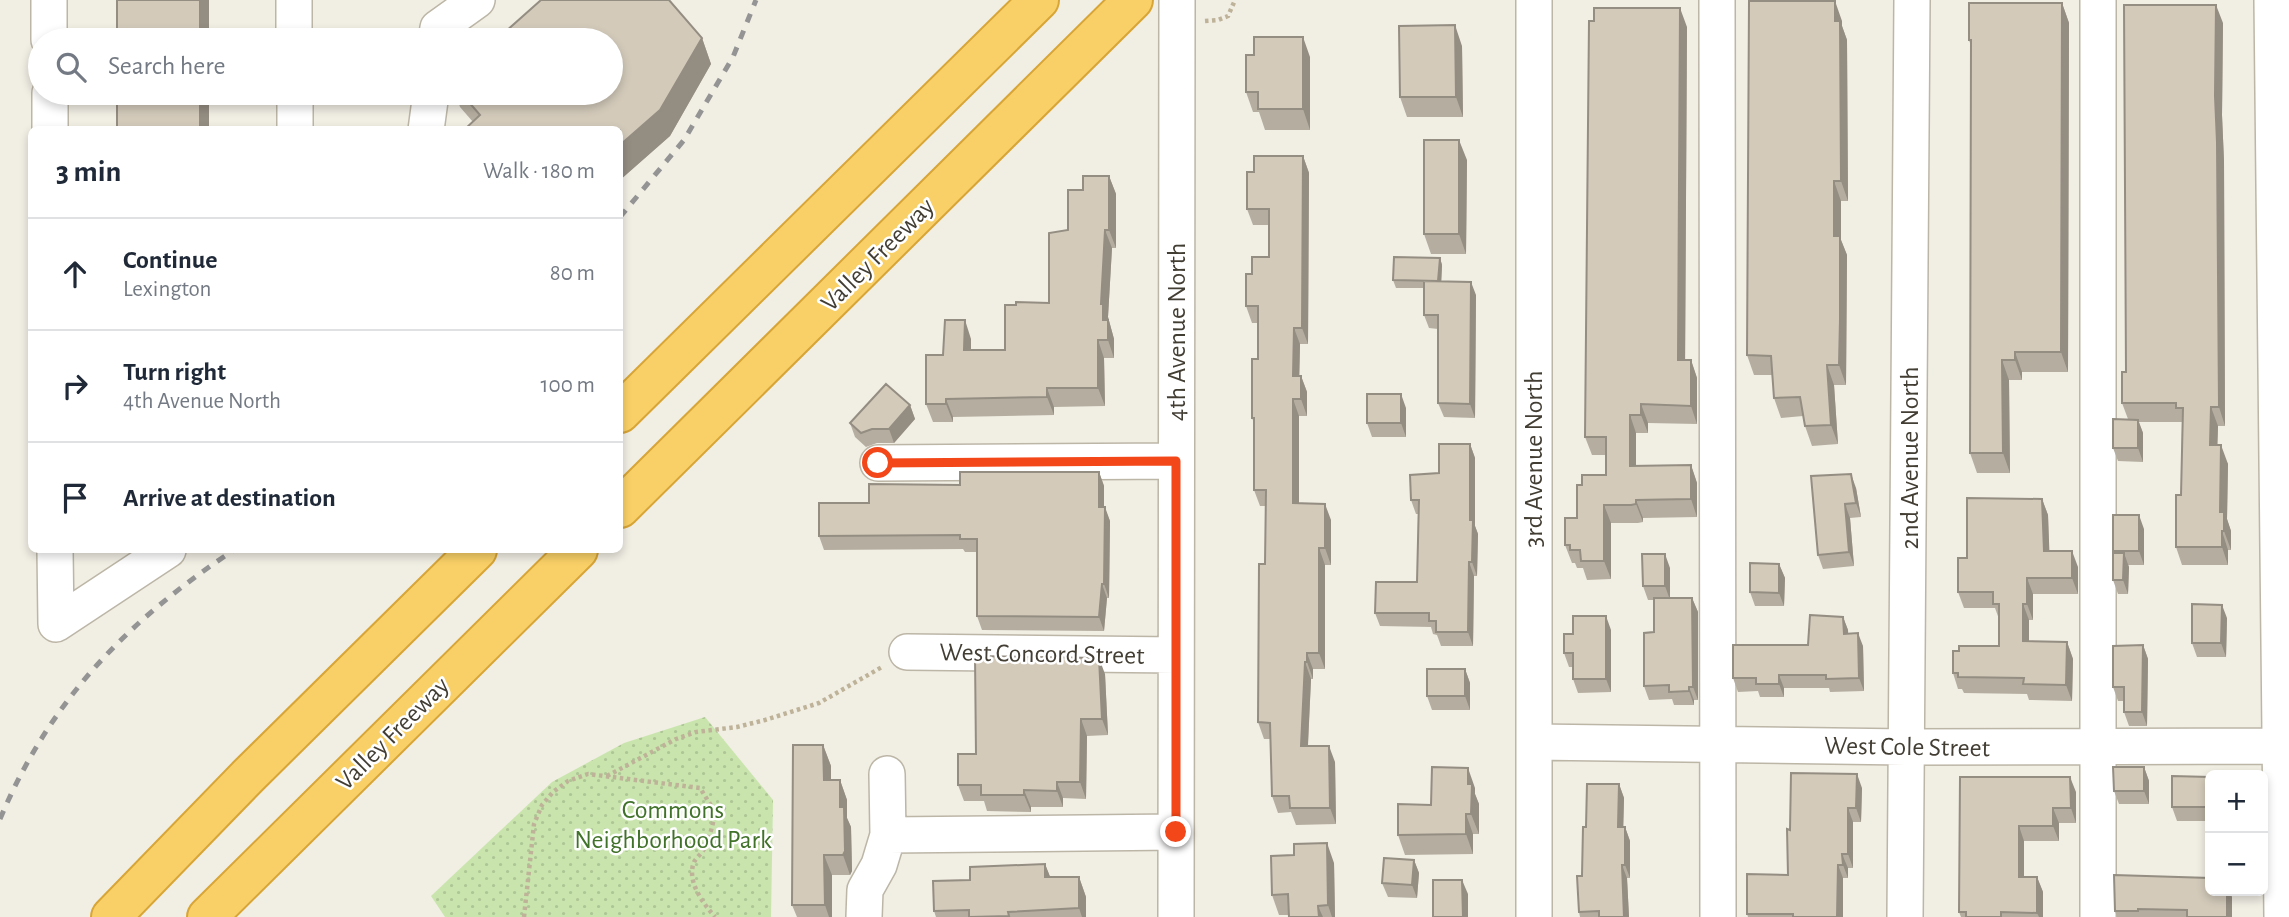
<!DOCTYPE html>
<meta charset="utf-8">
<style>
:root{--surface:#fff;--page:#f6f6f7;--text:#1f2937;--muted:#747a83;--line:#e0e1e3}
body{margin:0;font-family:"Alegreya Sans",sans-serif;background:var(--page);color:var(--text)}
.controls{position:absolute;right:21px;bottom:21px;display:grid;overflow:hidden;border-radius:10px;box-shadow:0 4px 10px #0003}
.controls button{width:63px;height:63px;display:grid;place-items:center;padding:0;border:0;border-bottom:2px solid var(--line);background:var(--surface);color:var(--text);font:35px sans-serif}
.stop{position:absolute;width:21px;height:21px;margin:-16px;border:5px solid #f34619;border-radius:50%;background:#fff}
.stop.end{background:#f34619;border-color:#fff;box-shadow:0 2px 7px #0008}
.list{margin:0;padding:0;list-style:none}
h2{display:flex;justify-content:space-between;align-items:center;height:91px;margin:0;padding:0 28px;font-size:30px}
h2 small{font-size:23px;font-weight:400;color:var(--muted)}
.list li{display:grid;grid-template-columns:46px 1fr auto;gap:21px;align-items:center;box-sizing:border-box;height:112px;padding:0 28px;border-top:2px solid var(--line)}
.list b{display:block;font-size:26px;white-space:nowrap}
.list p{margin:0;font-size:23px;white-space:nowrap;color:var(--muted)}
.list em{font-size:23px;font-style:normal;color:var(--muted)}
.icon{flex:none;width:38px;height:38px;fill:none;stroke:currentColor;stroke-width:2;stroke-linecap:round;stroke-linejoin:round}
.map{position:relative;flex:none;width:2289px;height:917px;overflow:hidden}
.search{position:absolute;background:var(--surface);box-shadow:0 4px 10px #0003;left:28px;top:28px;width:595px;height:77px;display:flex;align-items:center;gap:18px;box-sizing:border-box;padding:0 24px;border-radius:38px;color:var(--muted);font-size:26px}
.panel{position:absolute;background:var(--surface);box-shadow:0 4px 10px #0003;left:28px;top:126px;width:595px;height:427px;border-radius:10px}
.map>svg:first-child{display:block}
</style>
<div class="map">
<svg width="2289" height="917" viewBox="0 0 2289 917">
<defs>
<pattern id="park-dots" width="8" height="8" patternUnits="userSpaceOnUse" patternTransform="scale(1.75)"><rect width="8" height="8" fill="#c9e5ad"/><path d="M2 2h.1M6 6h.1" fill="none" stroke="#aec695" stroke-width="1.8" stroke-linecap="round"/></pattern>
</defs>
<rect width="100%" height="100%" fill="#f1eee4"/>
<path fill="url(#park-dots)" d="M705,717L773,800L771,917H445L431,896L552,782L624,743Z"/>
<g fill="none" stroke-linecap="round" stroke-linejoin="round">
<g stroke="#bcb6a7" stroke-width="38">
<path id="minor" d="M49,0V40
M294,0V40
M1717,0L1718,917
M2098,0V917
M2272,0L2282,917
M436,40L438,28L477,0
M50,93V130
M295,93V130
M426,130L431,93
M878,463L1176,461
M55,550L56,624L168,550
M907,652L1176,655
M1534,742L1906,747L2281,746
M887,774L888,835L1176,832
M864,917L865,890L879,865L888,835
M1176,917L1177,0
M1534,917V0
M1905,917L1912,0"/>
</g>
<g stroke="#d8a537" stroke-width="42">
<path id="highway" d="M620,413L1039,0
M620,508L1133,0
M111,917L248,776L477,550
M207,917L578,550"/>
</g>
<path stroke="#beb399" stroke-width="4.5" stroke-dasharray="3.5 3.5" stroke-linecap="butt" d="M1205,21L1218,20L1228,16L1235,0
M607,776L676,739L696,732L737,727L765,720L819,703L882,667
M524,917L534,824L542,805L553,792L568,781L588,774L700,788L715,812C713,825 710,836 704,849C702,853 696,858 694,862C686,882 704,904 715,917"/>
<use href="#minor" stroke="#fff" stroke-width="35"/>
<use href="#highway" stroke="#f9d067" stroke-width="38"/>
<path stroke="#949494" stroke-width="5" stroke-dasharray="9 9" stroke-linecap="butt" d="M620,217L684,140L733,57L756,0
M0,819C50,700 128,620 234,550"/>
</g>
<path fill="#b5aea0" d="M2062,3L2069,23L2068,372H2022V380H2009L2010,473H1977L1970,453L1971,46L1969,40Z
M1842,21V26L1847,40L1848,201H1841V240L1847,255L1846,385H1834L1838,444L1812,446L1805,426L1803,416L1781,418L1774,398L1773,375H1754L1747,355Z
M2223,23L2222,115L2224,161L2225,426H2218L2217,445L2228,464L2227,519L2231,531V550H2228V565H2182L2176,547L2181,495L2182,422H2139L2143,433V462L2118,461L2113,448L2128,419L2122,403L2126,372Z
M1687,27L1685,360H1691L1697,378V424L1648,423V433H1636V466L1691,465L1697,483V517L1643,518V522L1638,523H1611V579L1587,580L1583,568H1577L1575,563H1572L1565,545L1577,518L1582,485L1606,475V455H1592L1585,437Z
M702,38L711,64L670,136L620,180V130L473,122L460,107L455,93H611Z
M1462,46L1463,117H1407L1400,97Z
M1254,55L1310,57V130H1265L1259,112H1253L1246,92Z
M1303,156L1309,173L1308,344H1300L1299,376H1301L1307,392V416H1299V503L1331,520V565H1325V669H1313V679H1311L1308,746L1335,762L1336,824L1296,825L1291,812L1278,813L1272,796L1271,739H1264L1258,722L1265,564L1266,506H1260L1254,490V423L1252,418L1258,359V323H1252L1246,306L1252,274L1269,257V225H1253L1247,209L1254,172Z
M1467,160L1466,254H1431L1424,234Z
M1109,176L1116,194V248H1112L1108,317L1114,339V358H1104L1105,406L1054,407V415L953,417V422H933L926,404L943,355L971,339V350H1005L1049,303L1083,190Z
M1440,258L1442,265L1441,281L1476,295L1475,418L1444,417L1438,403V329L1429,328L1424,315V288H1396L1393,280Z
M910,405L915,419L894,443H877L866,447L855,437L850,423Z
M1406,408V437H1372L1367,423Z
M1470,444L1475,458V526L1478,534L1477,576H1474L1473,646H1441L1437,635L1433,634L1431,627L1380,626L1375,613L1417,582L1418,514H1416L1411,500Z
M1099,472L1104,486V507L1110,521L1109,598H1107L1104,631L982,630L977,616V552H965L963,549L824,550L819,536L869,503L960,485Z
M1811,476L1856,488L1861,517L1850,518L1854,566L1823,569L1818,555Z
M2042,499L2048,515L2049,551L2078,567V594H2033V620H2029V642H2067L2073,659L2072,701L2029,700L2027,694L1964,693L1962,689H1958L1953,673L1959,651L1999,646V619L1995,608H1964L1958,592L1967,558Z
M2144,529V565H2128L2129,567L2128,594H2118L2113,580L2114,553L2113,551Z
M1779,564L1785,578L1784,606H1755L1750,592Z
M1670,568V598H1692L1698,612V700H1694V705H1674L1672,699L1649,700L1644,686L1654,632V600H1648L1643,586Z
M1843,617L1848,630V634L1863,646L1864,691L1830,692L1829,688H1784V697H1760L1758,691L1738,692L1733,678L1808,645Z
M2227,618L2226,657H2197L2192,643Z
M1611,630V692L1578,693L1573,679V667H1569L1564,653L1573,634Z
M2143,645L2148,659L2147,726H2129L2124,712V701H2118L2113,687Z
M1465,669L1470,683V710H1432L1427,696Z
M1105,674L1108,735L1087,736L1086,799L1063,798V807H1031V812L987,811L984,801H964L958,785L976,754Z
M823,745L831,766V780H840L847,800V818L851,827L852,871L850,875H832V917H797L792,905Z
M2144,767L2149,781V804H2119L2114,791Z
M1960,777L2076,792V823H2059V841H2024V877H2037L2043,892V917H1961L1959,912Z
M2210,777V821H2177L2172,807Z
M1619,784L1624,798L1623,827H1625L1630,841V878H1627L1629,917H1580L1579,912L1586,827Z
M1475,788V794L1479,804V834H1473V854L1405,855L1398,835L1431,805Z
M1862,788L1861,822H1853V868H1848V878H1843V917H1748L1747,914L1788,875L1790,830Z
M1414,860L1419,873L1417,898L1388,897L1382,883Z
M1334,863L1335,917H1289V915H1279L1272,895Z
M1045,864L1050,877H1079L1086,897V917H936L934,911L970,880Z
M2232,897V917H2117L2115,911Z"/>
<path fill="#948d82" d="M200,0H209V40H200Z
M1835,1L1842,21V26L1847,40L1848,201L1841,181Z
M2062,3L2069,23L2068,372L2061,352Z
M2216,5L2223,23L2222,115L2224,161L2225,426L2219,407L2215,96Z
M1680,8L1687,27L1685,378L1678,360Z
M1455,25L1462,46L1463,117L1456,97Z
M1303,37L1310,57V130L1303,109Z
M702,38L711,64L670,136L620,180V145Z
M200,93H209V130H200Z
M1459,140L1467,160L1466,254L1459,234Z
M1303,156L1309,173L1308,344L1302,328Z
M1109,176L1116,194V248L1109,230Z
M1834,181L1841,201V240L1847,255L1846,385L1839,365L1834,236Z
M1105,230L1112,248L1108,317L1114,339V358L1108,340L1103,320L1101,304Z
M1440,258L1442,265L1441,289L1438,282Z
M1471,282L1476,295L1475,418L1470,404Z
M965,320L971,339V368L964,350Z
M1294,328L1300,344L1299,392L1293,376Z
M1098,340L1104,358L1105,406L1098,388Z
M2015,352L2022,372V380L2015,360Z
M1691,360L1697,378V424L1691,406Z
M2002,360L2009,380L2010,473L2003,453Z
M1827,365L1834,385L1838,444L1831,425Z
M1301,376L1307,392V416L1301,399Z
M1047,388L1054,407V415L1047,397Z
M1401,394L1406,408V437L1401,423Z
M946,399L953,417V422L946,404Z
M1293,399L1299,416V520L1293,503Z
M1641,404L1648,423V433L1641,415Z
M910,405L915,419L894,443L889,429Z
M2211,407L2218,426L2217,463L2210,445Z
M1630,415L1636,433V485L1630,466Z
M2138,420L2143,433V462L2138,448Z
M1470,444L1475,458V526L1478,534L1477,576L1472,562L1470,520Z
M2221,445L2228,464L2227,519L2231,531V550L2224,531L2220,512Z
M1691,465L1697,483V517L1691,499Z
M1099,472L1104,486V521L1099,507Z
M1851,474L1856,488L1861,517L1856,503Z
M2042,499L2048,515L2050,567L2044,551Z
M1636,500L1643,518V522L1636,504Z
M1325,504L1331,520V565L1325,548Z
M1845,504L1850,518L1854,566L1849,552Z
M1604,505L1611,523V579L1604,561Z
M1105,507L1110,521L1109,598L1104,584Z
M2139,515L2144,529V565L2139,551Z
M2222,531L2228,550V565L2222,547Z
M1319,548L1325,565V669L1319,653Z
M2072,551L2078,567V594L2072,578Z
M2124,553L2129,567L2128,594L2123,580Z
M1665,554L1670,568V600L1665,586Z
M1469,562L1474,576L1473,646L1468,632Z
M1779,564L1785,578L1784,606L1779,593Z
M2027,578L2033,594V620L2027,604Z
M1102,584L1107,598L1104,631L1099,617Z
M1692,598L1698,612V700L1693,687Z
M2023,604L2029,620V658L2023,641Z
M2222,605L2227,618L2226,657L2221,643Z
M1606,616L1611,630V692L1606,679Z
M1843,617L1848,630L1849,647L1844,634Z
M1858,633L1863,646L1864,691L1859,678Z
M2067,642L2073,659L2072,701L2066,685Z
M2143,645L2148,659L2147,726L2142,712Z
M1307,653L1313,669V679L1307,662Z
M1099,658L1105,674L1108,735L1102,719Z
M1305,662L1311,679L1307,763L1301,746Z
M1465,669L1470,683V710L1465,696Z
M1779,675L1784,688V697L1779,684Z
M1689,687L1694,700V705L1689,691Z
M1081,719L1087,736L1086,799L1080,782Z
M823,745L831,766V800L824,780Z
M1329,746L1335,762L1336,824L1330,808Z
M2144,767L2149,781V804L2144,791Z
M1468,768L1475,788V794L1479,804V834L1471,814L1468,784Z
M1857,774L1862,788L1861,822L1856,808Z
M2070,777L2076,792V823L2071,808Z
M840,780L847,800V818L851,827L852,871L850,875L843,855L840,807Z
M1057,782L1063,798V807L1057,791Z
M1619,784L1624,798L1623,841L1618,827Z
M1024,790L1031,807V812L1024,795Z
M1848,808L1853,822V868L1848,854Z
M2053,808L2059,823V841L2053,826Z
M1466,814L1473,834V854L1466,834Z
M2019,826L2024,841V892L2019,877Z
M1625,827L1630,841V878L1625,865Z
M1327,843L1334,863L1335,917H1332L1328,905Z
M1842,854L1848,868V878L1843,865Z
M824,855L832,875V917H829L825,905Z
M1414,860L1419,873L1417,898L1412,885Z
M1045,864L1053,884L1045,877Z
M1622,865L1627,878L1629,917H1624Z
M1838,865L1843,878V917H1837Z
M1079,877L1086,897V917H1082L1079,908Z
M2037,877L2043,892V917H2039L2037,913Z
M1462,880L1468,894V917H1463Z
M2227,891H2230L2232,897V917H2227Z
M1318,906L1323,917H1319Z"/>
<path fill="#d3caba" stroke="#948d82" stroke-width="2" d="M117,0H200V40H117Z
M541,0H669L702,38L660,110L620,145V130H464L480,115L461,93H611V40H496Z
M1749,1H1835V21H1840L1841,181H1834V236H1840V319L1839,365H1827L1831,425L1805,426L1800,397L1774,398L1771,356L1747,355Z
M1969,3H2062L2061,352H2015V360H2002L2003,453H1970L1971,40H1969Z
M2124,5H2216L2215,96L2217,142L2219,407H2211L2210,445H2221L2220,512H2224V531H2222V547H2176V495H2181L2183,408H2176V403H2122V372H2126Z
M1594,8H1680L1678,360H1691V406L1641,404V415H1630V466L1691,465V499L1636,500V504L1631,505H1604V561H1581L1580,550H1570V545H1565V518H1577V485H1582V475H1606V437H1585L1589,21H1594Z
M1455,25L1456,97H1400L1399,26Z
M1254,37H1303V109H1258V92H1246V55H1254Z
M117,93H200V130H117Z
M1424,140H1459V234H1424Z
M1254,156H1303L1302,328H1294L1293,376H1301V399H1293V503L1325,504V548H1319V653H1307V662H1305L1301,746H1329L1330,808H1290L1289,796H1272L1270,723L1258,722L1259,564H1265L1266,490H1254V418H1252V359H1258V306H1246V274H1252V257H1269V209H1247V172H1254Z
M1083,176H1109V230H1105L1101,304H1103V320H1108V340H1098V388H1047V397L946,399V404H926V355H943L945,320H965L964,350H1005V305H1016V302L1049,303V233L1068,230V190H1083Z
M1394,257L1440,258L1438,281L1393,280Z
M1424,281L1471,282L1470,404L1438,403V315H1424Z
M886,384L910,405L889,429H872L861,433L850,423Z
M1367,394H1401V423H1367Z
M2113,419L2138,420V448H2113Z
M1439,444H1470V520H1473L1472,562H1469L1468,632H1436V621H1429V613H1375L1376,582H1417L1419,500H1411L1410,475L1439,473Z
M960,472H1099V507H1105L1104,584H1102L1099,617L977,616V539H960V535L819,536V503H869V484L960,485Z
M1851,474L1856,503L1845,504L1849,552L1818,555L1811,476Z
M1967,498L2042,499L2044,551H2072V578H2027V604H2023V641L2067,642L2066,685L2023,684L2024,678L1958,677V673H1953V651H1959V646H1999V604H1993V592H1958V558H1967Z
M2113,515H2139V551H2113Z
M2113,553H2124L2123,580H2113Z
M1642,554H1665V586H1643Z
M1750,563L1779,564V593L1750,592Z
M1654,598H1692L1693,687H1689V691L1669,692V685L1644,686V633L1654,632Z
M2192,604L2222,605L2221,643H2192Z
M1810,615L1843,617L1844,634L1858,633L1859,678L1826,679V675H1779V684H1756V678H1733V645H1808Z
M1573,616H1606V679H1573V653H1564V634H1573Z
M2143,645L2142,712H2124V687H2113V646Z
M975,656L1099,658L1102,719H1081L1080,782H1057V791L1024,790V795H981V785H958V754H976Z
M1427,669H1465V696H1427Z
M793,745H823L824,780H840V807H844L845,851L843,855H824L825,905H792Z
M1432,767L1468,768V784H1472L1471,814H1466V834L1398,835V804L1431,805Z
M2113,767H2144V791H2114Z
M1791,773L1857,774L1856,808H1848V854H1842L1843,865H1838L1837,917H1793V914H1747V874L1788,875L1787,829L1790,830Z
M2172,776L2210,777V807H2172Z
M1960,777H2070L2071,808H2053V826H2019V877H2037V913L2001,912V917H1966V912H1959Z
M1587,784H1619L1618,827H1625V865H1622L1624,917H1599V911L1579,912L1577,876H1582L1583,827H1586Z
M1327,843L1328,905L1318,906L1319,917H1289L1288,894L1272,895L1271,856L1294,855V844Z
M1384,858L1414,860L1412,885L1382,883Z
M1045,864V877H1079V908L1008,912L1009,916L969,917V910L934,911L933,881L970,880V867Z
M2114,875L2210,878V891H2227V917H2187V910L2138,909V911H2115Z
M1433,880H1462L1463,917H1433Z"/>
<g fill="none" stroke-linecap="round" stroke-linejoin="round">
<path stroke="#f34619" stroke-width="9" d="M878,463L1176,461V832"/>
</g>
<g text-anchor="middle" stroke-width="5" stroke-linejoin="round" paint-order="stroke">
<g font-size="26" fill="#433e34" stroke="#fff">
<text transform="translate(877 254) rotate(-45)" y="9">Valley Freeway</text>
<text transform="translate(1176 332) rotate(-90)" y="9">4th Avenue North</text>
<text transform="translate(1909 458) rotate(-90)" y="9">2nd Avenue North</text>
<text transform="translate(1533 459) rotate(-90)" y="9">3rd Avenue North</text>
<text transform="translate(1042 653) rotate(1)" y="9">West Concord Street</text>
<text transform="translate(392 733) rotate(-45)" y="9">Valley Freeway</text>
<text transform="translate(1907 746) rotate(1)" y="9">West Cole Street</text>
</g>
<g font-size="26" fill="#41722a" stroke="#fff">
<text x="673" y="818">Commons<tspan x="673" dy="30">Neighborhood Park</tspan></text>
</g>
</g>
</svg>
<div class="controls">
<button>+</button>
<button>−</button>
</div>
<div class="stop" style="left:878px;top:463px"></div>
<div class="stop end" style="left:1176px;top:832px"></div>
<div class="search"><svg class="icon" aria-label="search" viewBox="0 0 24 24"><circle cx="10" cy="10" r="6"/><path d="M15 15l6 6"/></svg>Search here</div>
<section class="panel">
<h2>3 min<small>Walk · 180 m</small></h2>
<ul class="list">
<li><svg class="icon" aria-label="ahead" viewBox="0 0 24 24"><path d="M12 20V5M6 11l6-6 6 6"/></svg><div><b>Continue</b><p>Lexington</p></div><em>80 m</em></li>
<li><svg class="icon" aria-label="right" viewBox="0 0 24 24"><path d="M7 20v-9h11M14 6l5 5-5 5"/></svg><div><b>Turn right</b><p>4th Avenue North</p></div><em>100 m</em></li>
<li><svg class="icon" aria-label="arrive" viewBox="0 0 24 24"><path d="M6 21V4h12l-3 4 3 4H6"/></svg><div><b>Arrive at destination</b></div></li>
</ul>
</section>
</div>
